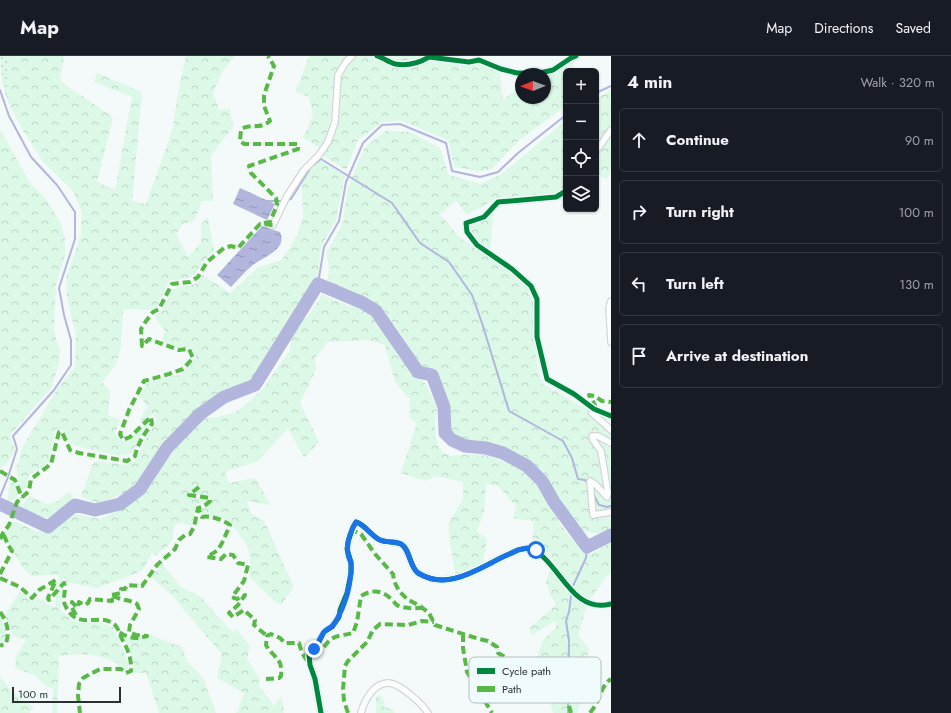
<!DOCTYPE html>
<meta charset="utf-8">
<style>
:root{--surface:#171b24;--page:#20242c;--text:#f1f3f6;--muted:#9ea1a6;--line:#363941}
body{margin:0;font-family:Jost,sans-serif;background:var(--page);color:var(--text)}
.controls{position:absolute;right:12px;top:12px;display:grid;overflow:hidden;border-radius:6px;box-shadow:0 1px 3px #0004}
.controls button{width:36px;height:36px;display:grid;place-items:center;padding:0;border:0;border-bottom:1px solid var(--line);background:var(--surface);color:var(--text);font:20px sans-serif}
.compass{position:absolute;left:515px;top:12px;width:36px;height:36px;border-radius:50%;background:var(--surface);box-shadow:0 1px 3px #0004;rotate:269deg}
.scale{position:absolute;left:12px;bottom:10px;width:109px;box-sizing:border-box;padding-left:4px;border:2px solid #2a2f31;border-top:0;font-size:11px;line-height:14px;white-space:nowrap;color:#2a2f31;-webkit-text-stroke:3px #f0fbfe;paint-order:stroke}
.stop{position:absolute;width:12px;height:12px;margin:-9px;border:3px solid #1a73e8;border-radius:50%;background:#fff}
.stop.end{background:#1a73e8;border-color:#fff;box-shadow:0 1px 4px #0008}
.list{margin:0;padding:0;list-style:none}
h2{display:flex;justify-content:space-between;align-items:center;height:52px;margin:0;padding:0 16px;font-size:17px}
h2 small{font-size:13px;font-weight:400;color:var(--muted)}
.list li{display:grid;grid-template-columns:26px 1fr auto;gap:12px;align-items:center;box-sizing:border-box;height:64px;margin:0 8px 8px;padding:0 8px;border:1px solid var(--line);border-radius:6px}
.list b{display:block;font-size:15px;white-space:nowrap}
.list em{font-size:13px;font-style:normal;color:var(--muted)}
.icon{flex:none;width:22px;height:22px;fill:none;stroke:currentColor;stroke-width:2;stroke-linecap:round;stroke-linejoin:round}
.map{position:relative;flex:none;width:611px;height:657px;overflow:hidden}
header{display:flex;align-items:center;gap:24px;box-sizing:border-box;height:56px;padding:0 20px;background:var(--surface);border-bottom:1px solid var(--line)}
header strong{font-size:19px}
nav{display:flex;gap:22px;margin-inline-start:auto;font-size:14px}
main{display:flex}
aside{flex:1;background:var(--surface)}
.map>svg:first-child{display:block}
</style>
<header>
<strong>Map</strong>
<nav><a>Map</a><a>Directions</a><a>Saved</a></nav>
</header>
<main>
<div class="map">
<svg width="611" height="657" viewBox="0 0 611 657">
<defs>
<pattern id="grass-dots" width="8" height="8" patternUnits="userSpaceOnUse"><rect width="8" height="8" fill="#dcf8e7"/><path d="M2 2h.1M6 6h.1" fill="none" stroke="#bdd5c7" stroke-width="1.8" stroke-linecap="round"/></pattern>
<pattern id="forest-crowns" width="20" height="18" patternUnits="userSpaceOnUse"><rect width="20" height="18" fill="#dcf8e7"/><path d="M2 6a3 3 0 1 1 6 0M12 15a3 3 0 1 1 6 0" fill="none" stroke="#bdd5c7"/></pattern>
<pattern id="water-ripples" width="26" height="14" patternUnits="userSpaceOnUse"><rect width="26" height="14" fill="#b2b6dc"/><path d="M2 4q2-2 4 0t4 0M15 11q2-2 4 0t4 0" fill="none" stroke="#9194b3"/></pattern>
</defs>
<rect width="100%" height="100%" fill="#f4f9fa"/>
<path fill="url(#grass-dots)" d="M0,0H8L9,15L7,44L2,23Z"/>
<path fill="url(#forest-crowns)" d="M8,0H64L60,25L113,61L97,126L115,134L132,41L94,26L97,17L142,36L132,145L146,148L172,75L180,26L186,0H235L224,13L213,36L219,54L230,53L233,71L211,99L213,145H202L194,165L183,168L176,178L188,201L201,187V168L208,161L214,195L204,205L195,218L187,222L169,225L156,252L150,254L123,253L121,291L116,308L102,326L110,334L108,359L120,364L115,377L120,385H127L149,365L150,369L141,380L132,397L118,400L73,389L67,382L63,374L56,373L48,408L29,419L27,431L21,435L16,414L22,392L57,333L75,311L76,279L67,242L66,222L81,179V154L73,135L44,107L22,73L7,44L9,15Z
M309,0H348C320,24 343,65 320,92L303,82L313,59L309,41L296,36Z
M357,0H372L395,10L410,11L428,5L467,10L481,7L500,17L503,44L521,30V42H545V19L552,18L572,5L575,15H566V50L519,84L492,113L479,115L454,111L448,84L400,64L381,67L358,84L346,114L322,99L331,86L340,18L349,6Z
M387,0H422C410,6 399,7 387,0Z
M611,34V69L596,89V43Z
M566,64V131L554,137L497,142L467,159L456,145L440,158L458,180L509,216L528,232L533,246L534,282L538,313L542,327L591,356L611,377V386L603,382L597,377L592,379L600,395L607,436L590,424L592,461L611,458V476L607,478L585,476L570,460L546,422L533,409L512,394L468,388L453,383L449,377L448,356L397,272L382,252C362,247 342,245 326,231L329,216L327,195L336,180L343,166L347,136L355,114L365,91L386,75L410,76L440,92L449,119L480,128L502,118Z
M0,73L30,127L44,141L54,156L61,168L65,183V199L56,229L54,276L60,295L59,308L51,332L10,379L15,394L6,408L0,412Z
M611,79V114L607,123L596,118V102Z
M318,103L345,119L336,164L321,191L316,234L252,327L197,356L163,388L137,431L99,448L81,440L94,405L127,409L138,402L144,386L157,365L153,358L141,367L140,363L148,350L139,341L148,326L182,318L196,301L191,291L178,292L161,285L165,275L155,261L164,251L171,234L184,230L196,228L203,219L230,237L259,211L282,204L297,179L303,162L302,127Z
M494,153L490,195C480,188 470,182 470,168Z
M322,239L347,249L358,250L375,258L390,279L418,321L426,328L437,352L435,367L436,384L442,396L450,400L473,398L489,400L519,412L532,423L550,447L560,468L571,482L584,496L591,498L611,486V517L606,521L589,545L576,536L554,510L553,504L544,491L536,492L532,490L534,465L513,462L516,450L497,429L486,428L484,455L477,475L487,483L483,507L456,519L449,481V466L463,443V426L436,420L426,425L401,417L417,367L409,361L410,344L395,326L385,289L369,284L327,286L315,302L316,313L300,347L319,386L304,402L288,372L258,405L225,416L229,427L255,422L271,449L247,445L251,458L264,465L294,531L281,549L276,547L249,520C251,511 251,498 247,489C245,485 232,469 229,466C225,462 208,458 202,459L199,453C206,452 211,449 211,442L201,439L192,438L200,431L198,429L187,440L208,443L204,448H197L191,470L183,467L175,468L171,487L156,499L152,497L142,515L97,532L66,526L63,521L60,553L71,563L78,566L88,567L97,565L113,571C119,584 125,596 129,611L126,614L121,610L115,611L119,608C97,597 83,597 59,600L57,657H52L53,632L47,631L34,619L15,612L16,601L26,584L13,580L5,558L20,535L31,545L38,543L55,551L59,518L33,520L23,513L4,478L11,471L14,465L36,475L48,476L58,469L68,461L76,458L100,463L126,451L142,438L167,403L201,362L218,361L234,357L249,346L265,330L290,294L293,277L301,266L308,260Z
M594,382H598L611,389V454L594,458L592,429L607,442L603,395Z
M10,426L15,428L18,441L7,447Z
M68,437L74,439C54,465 50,469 21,450L30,440L47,448L56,446Z
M162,508L182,532L200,540L232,576L236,573L250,590L247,603L260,623L259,630L274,650L281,640L284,654V657H235L238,655L244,637L217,622L222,598L190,561L174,541L151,521Z
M551,512L587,548L578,580L589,593L584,615L599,624L591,644L582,643L577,657H572L568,642L551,640L549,626L534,619L539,595L543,584L556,571V564L532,579L529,572L556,549L549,536L546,525Z
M0,560L6,576V583L1,587H0Z
M120,578L128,582L138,583L150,579L182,591L187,605L203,622L216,657H159L146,617H133V605L126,586Z
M0,621L12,635L34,652L29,657H0Z
M380,639L385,646L384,651L392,653L395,657H376V641Z
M549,642L567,645L570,657H553Z"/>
<path fill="url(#water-ripples)" d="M240,132L275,148L267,164L233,148Z
M262,170L280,176C288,194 264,200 253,209C245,215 238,224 231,231L217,219Z"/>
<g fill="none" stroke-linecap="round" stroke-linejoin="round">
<path stroke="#b2b6dc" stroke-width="2" d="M0,34L9,60L31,101L57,129L75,156V183L59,232L64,259L71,284V309L54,334L13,380L17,393L8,421L0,441
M596,37L611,30
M287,144L291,143L311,111L321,103L392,147L420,187L449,206L472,239L482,267L509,355L563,385L572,402L578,423L585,424L588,428
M267,145H283
M318,228L324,191L339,165L346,126L363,87L382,69L400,68L446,87L452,115L480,121L498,116L518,97L566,59
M593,437L599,449L607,451L611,450
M568,657L569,584L566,565L569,556L572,532L586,502L587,491"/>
<path stroke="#b2b6dc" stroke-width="13" d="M0,448L48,471L75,449L95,454L120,448L140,433L167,392L200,358L224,341L255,329L318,228L363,247L376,255L418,316L432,319L444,351L445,377L452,384L465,390L486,392L503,397L527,410L542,425L554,446L587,491L611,479"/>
<g stroke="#d2d6d7" stroke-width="8">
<path id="street" d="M377,0C383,2 389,6 395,8C407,10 419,7 429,1L469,6L479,4L501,13L517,17H540L553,14L571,2L576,0
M596,95L611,74
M566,135L556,141L498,146L484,161L466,167L467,176L477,189L512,213L531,230L537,243V281L547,323L574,338L594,353L611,360
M273,169L287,140L304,114L319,99L328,86L335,66L338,19L346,6L352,0
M611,245L609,252L611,286
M594,353L592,357L611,374
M611,387L598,380H592L593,384L601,395L608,437L607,441L596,429L590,425L593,459L611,456
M321,657L315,623L310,609L309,599L319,586L324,576L332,571L339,561L340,554L347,537L351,517V506L347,493L348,486L353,471L356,466C366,469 371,480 380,484C387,487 395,485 401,488C411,494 409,510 418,517C444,533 470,518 493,506C501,501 510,498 518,494C524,492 530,491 536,495C561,511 573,558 611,548
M361,657C364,645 374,626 389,627C401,628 422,648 428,657"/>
</g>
<use href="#street" stroke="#fdfefe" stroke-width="5.5"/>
<path stroke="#58b947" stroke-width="4" stroke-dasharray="8 4" stroke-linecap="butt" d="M264,167L270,166L277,149L276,142L251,117L249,110L298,93V88H244L240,85L241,73C253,67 259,74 270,65L264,50V39L274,10L268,0
M594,352L595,349L589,339L595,340L602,345L611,346
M0,415L15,424L22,442
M199,431L189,439L210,442V445C206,449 203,451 198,452L202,461C209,459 224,464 230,469L222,487L218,494L207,501L221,503L226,498L233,499L238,507L248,509L244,525L232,541L237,543L245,539L238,549L229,557L233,561L244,554L255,564L254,569L267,580
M350,477L354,475L361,478L375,498L393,518L394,525L399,535L407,543L420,550L429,557L435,569L479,583L488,585L497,591L498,597L507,602L512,611L523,615L528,620L529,625L540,634L550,641L567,643L571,657
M0,483L3,477L9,469L17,446L29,435L31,423L51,408L59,376H62L70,394L79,397L127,405L135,400C138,387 144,378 152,368L151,361L130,381L123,384L120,378L129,354L144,325L169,318L183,313L193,302L189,293L179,294L149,283L142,290L141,273L146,265L153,256L159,253L172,228L190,226L198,221L207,206L224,192L231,190L238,192L260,168L273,169
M0,518L12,495L8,489L3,477
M0,522L20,531L32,542L39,534L56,524L48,542L49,544L64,527C67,535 61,543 66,551C79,576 99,555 115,569C119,573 120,580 123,585C128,593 132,605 131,615L126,617L121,613H100L83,622L79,628L78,640L80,657
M112,539L121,537V533H125L127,529L142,530L157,509L175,493L179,484L185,479L190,478L194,471L198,452
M0,556C7,565 10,576 6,587L0,590
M76,559L72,552V546L77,552L79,546L85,549L88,547L90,543L112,545V539C121,545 128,543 137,548L139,553L130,569L129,576L136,579L147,580C135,583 130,583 119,576
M463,578V592L467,616L492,657
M314,593L318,595L322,594C332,578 337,581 353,577L357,566L361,540C372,533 383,534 392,544C395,546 395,549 399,550C407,553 415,552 423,552
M266,623L279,622L281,620C283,601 274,603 266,589L267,580L271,578L280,582L285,587H299L302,597L308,606
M348,657L344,645L343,633L345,610L348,605L367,586L373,574L380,568L408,569L422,565L434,566
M590,657C593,653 595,650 597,646C601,638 603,628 611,623"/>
<g stroke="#f0fbfe" stroke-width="8">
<path id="cycleway" d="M377,0C383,2 389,6 395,8C407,10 419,7 429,1L469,6L479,4L501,13L517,17H540L553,14L571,2L576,0
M566,135L556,141L498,146L484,161L466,167L467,176L477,189L512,213L531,230L537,243V281L547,323L574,338L594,353L611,360
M321,657L315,623L310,609L309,599L319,586L324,576L332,571L339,561L340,554L347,537L351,517V506L347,493L348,486L353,471L356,466C366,469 371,480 380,484C387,487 395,485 401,488C411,494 409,510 418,517C444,533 470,518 493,506C501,501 510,498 518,494C524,492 530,491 536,495C561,511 573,558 611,548"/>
</g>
<use href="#cycleway" stroke="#00873e" stroke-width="5"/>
</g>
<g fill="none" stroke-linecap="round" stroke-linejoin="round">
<path stroke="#1a73e8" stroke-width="5" d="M314,593C318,588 320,581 324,576C326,573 331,572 333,569C339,562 346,544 348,535C350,526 352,516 351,507C350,504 348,501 348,498C346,486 350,476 356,466C365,469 371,480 380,484C387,487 395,485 401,488C410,494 409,510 418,517C444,533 469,518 493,506C501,501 510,498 518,494L527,492L536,494"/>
</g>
<rect x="469" y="601" width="132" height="46" rx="6" fill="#f0fbfe" stroke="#b5bec0" stroke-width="1"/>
<rect x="477" y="612" width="18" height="6" fill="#00873e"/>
<rect x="477" y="630" width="18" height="6" fill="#58b947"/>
<g font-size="11" fill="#2a2f31">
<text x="502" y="619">Cycle path</text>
<text x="502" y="637">Path</text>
</g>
</svg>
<div class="controls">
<button>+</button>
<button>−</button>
<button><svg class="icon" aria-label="locate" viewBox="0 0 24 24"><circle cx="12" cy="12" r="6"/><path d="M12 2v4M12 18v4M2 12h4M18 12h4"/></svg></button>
<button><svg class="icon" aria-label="layers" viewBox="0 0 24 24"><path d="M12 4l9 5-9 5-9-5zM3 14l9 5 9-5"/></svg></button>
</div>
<svg class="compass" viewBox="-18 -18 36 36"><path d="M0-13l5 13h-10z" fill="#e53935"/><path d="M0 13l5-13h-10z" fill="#9ea1a6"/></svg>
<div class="scale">100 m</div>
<div class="stop" style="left:536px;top:494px"></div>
<div class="stop end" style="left:314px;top:593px"></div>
</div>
<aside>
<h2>4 min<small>Walk · 320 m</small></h2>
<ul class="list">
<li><svg class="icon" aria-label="ahead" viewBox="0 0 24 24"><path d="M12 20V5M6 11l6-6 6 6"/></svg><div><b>Continue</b></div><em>90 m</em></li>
<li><svg class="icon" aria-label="right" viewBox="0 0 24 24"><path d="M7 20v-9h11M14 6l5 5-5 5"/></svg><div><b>Turn right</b></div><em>100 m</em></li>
<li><svg class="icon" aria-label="left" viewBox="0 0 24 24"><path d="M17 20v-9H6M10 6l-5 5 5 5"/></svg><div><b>Turn left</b></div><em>130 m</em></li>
<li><svg class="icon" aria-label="arrive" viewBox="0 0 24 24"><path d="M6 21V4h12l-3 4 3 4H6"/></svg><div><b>Arrive at destination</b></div></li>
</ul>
</aside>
</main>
